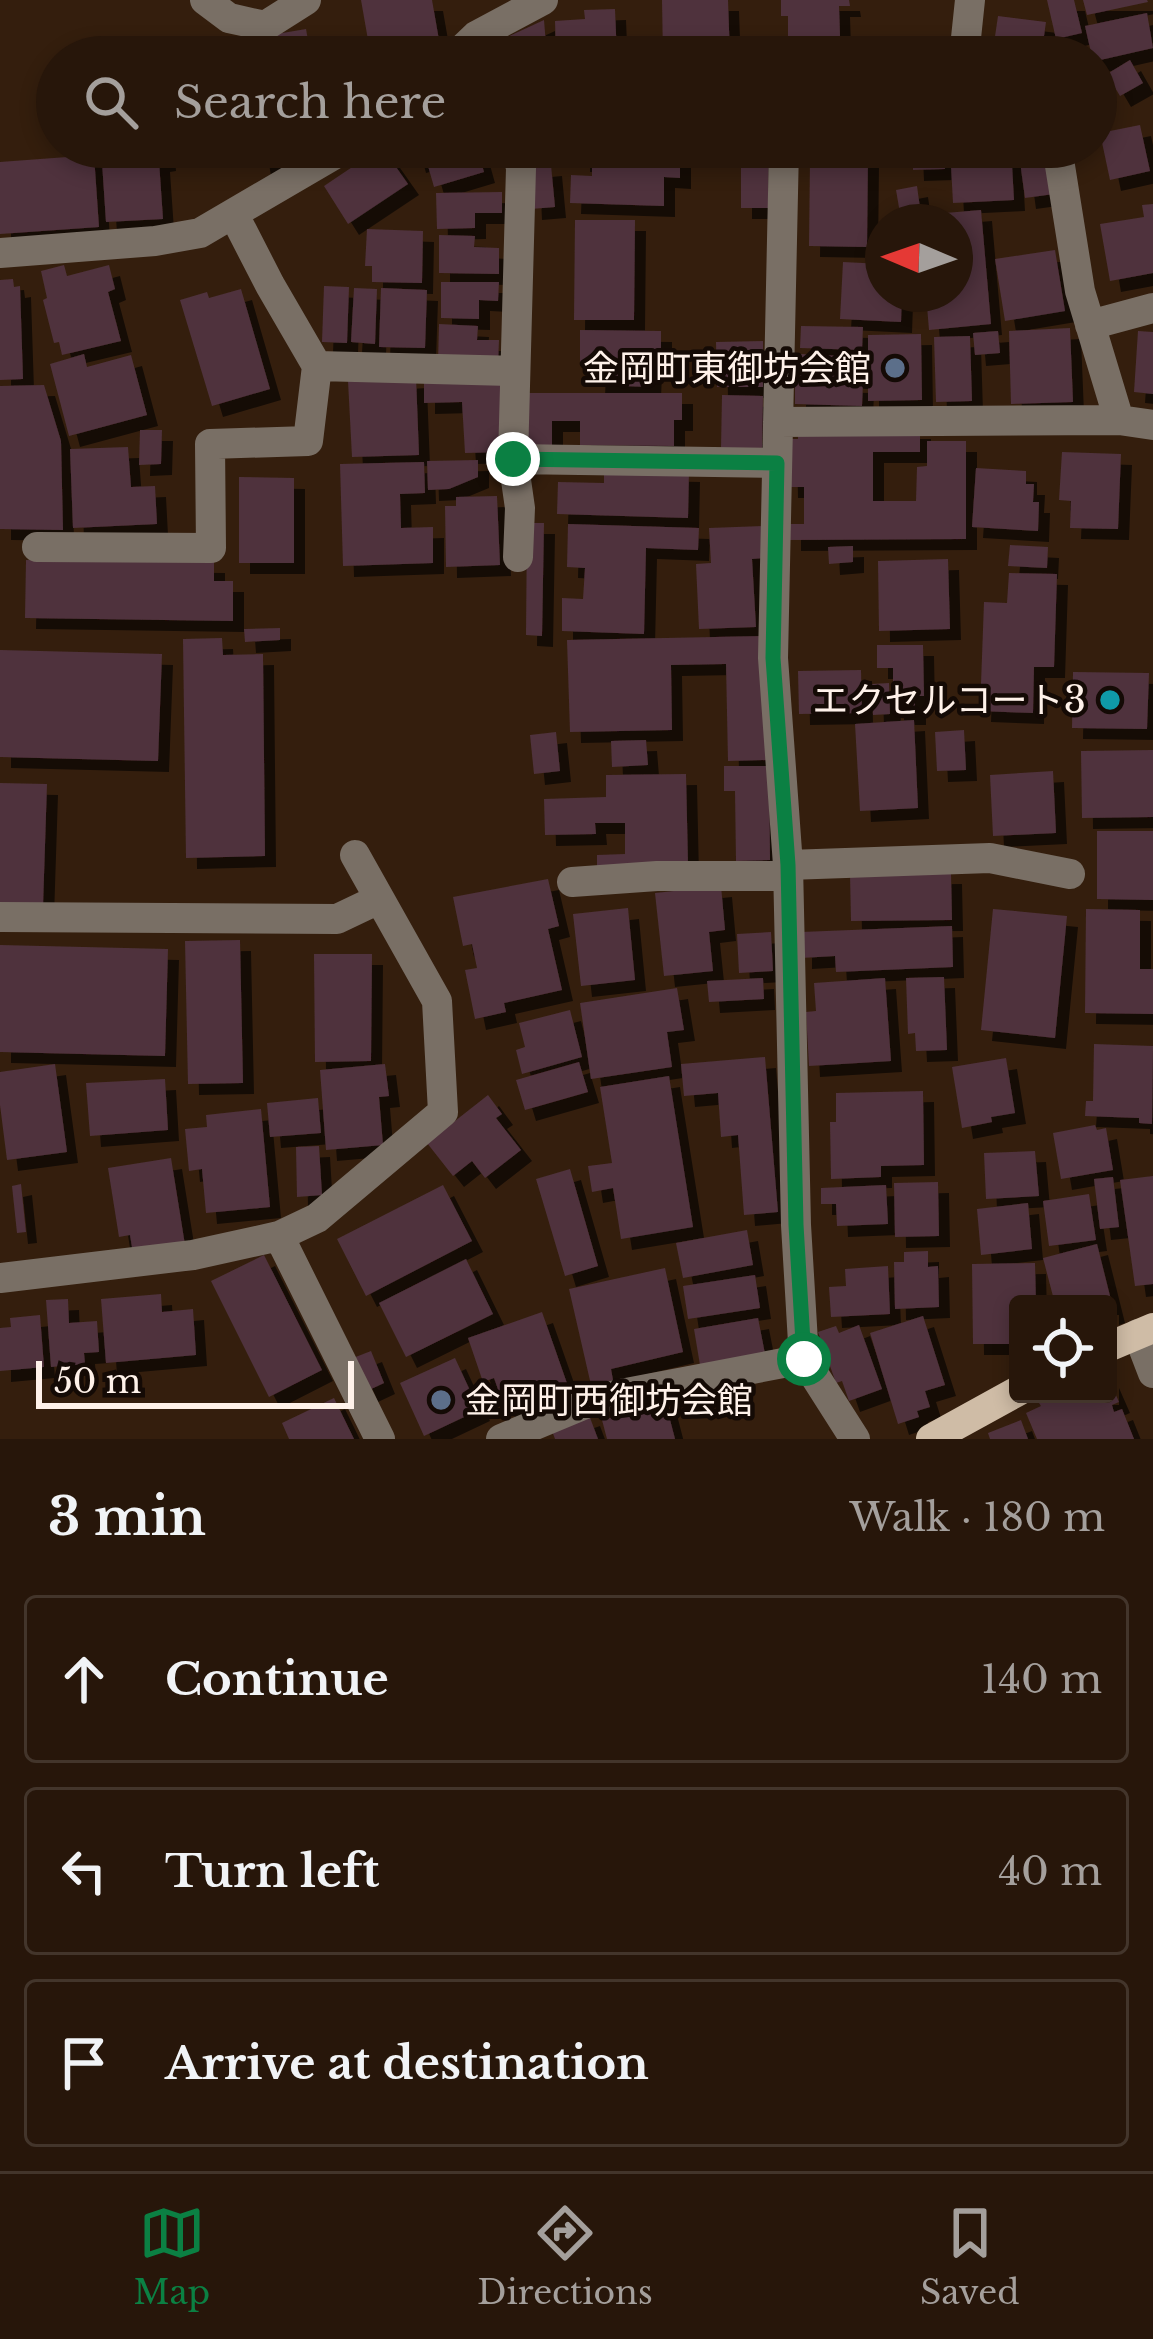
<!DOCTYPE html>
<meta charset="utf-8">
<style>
:root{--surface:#27160a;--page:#2f1f13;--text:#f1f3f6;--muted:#a49f9c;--line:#43352b;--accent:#0b8043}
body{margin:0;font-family:"Libre Baskerville","Noto Sans JP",serif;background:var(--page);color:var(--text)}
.controls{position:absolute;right:36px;bottom:36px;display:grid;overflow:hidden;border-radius:12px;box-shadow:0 6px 18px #0003}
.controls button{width:108px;height:108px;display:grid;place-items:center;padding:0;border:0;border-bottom:3px solid var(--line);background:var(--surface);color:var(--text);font:60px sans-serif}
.compass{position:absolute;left:865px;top:204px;width:108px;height:108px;border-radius:50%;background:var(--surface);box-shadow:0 6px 18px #0003;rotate:272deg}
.scale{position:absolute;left:36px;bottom:30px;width:318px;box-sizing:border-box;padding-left:12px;border:6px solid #fef1e9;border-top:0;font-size:33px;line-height:42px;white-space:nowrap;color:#fef1e9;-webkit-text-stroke:9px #140a05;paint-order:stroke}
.stop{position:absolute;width:36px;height:36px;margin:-27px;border:9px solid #0b8043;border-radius:50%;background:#fff}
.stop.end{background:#0b8043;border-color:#fff;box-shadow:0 3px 12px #0008}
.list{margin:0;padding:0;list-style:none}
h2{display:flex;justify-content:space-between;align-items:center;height:156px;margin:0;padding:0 48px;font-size:51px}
h2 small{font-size:39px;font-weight:400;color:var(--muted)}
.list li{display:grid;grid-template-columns:78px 1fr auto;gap:36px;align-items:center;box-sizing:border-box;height:168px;margin:0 24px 24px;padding:0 24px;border:3px solid var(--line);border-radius:12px}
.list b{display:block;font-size:45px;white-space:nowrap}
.list em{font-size:39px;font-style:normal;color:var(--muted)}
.icon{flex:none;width:66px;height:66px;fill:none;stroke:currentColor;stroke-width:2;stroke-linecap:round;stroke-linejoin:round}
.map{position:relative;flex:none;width:1153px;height:1439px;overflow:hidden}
.search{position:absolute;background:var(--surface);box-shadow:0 6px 18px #0003;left:36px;right:36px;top:36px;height:132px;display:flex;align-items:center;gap:30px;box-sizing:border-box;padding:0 42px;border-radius:66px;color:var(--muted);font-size:45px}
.sheet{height:732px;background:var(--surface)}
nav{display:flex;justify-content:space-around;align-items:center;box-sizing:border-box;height:168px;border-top:3px solid var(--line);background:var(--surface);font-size:33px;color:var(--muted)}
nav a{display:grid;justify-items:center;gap:6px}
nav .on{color:var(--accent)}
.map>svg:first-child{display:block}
</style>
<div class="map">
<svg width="1153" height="1439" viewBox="0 0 1153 1439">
<defs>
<filter id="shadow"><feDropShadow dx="11" dy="11" stdDeviation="0" flood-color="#0009"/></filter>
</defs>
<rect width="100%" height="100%" fill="#341e0d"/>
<path fill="#4f323c" filter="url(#shadow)" d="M361,0H432L439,40L413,44L415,57H371Z
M662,0H728L730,57H663Z
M781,0H849L850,6H839L840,36L788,37V16H781Z
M1047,0H1074L1082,33L1056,39Z
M1083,0H1147L1148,2L1087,15Z
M615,9L617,57H556L555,21L585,19L584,10Z
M1147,13L1153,48L1096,61V57H1092L1085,26Z
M998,16L1046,22L1041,57H992Z
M544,20L547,57H507L505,38Z
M306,29L311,57H250L247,39Z
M231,37L233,57H183L181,43Z
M882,42V57H778L777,45Z
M1130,60L1143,83L1120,96L1107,74Z
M1140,125L1150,171L1110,180L1100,133Z
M101,147H164L165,160L159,161L163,219L106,222Z
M257,147H295L297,158L260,165Z
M382,147L408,184L348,224L324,186Z
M411,147H477L484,172L434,187L426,159L415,162Z
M570,147H680V178L664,177V206L570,203L571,175L592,176V161H579V154H570Z
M741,147H769L768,208H741Z
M912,147H944L945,169L913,170Z
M950,147H1011L1014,200L953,203Z
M1018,147H1047L1054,194L1025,198Z
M832,152L868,153L867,247L809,246L810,160L831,161Z
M94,155L99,227L0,234V162Z
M551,165L555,207L531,209L529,167Z
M917,186L921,215L901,219L896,190Z
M502,192V213H475V228L437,229L436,193Z
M1153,204V273L1110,281L1100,224L1144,217L1142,205Z
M981,210L991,324L929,330L926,294H955V222H932L933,214Z
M575,220H635L634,320H574Z
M367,229L423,231L422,283L372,282V266H365Z
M439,235L475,236L474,247L499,248V274L439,273Z
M1055,250L1065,311L1005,321L995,259Z
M843,262L883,264V294H902L901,322L840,319Z
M64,265L67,276L109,265L115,289L108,292L121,341L62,355L59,342L54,343L43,300L47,298L41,271Z
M13,279L14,287L20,286L23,379L0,380V280Z
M441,282H499L498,301L479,300V319L441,318Z
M324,286L349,287L347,343L322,342Z
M354,288L377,289L375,344L351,342Z
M381,288L427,290L425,348L379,347Z
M241,289L270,389L212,406L180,300L207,292L209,298Z
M439,324L478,326L477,340H499L498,365L438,363Z
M801,326L863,327L862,350L800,348Z
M1070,328L1073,402L1011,404L1009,331Z
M580,330L661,331V364L651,363L650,387L594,385L595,362H580Z
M998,331L1000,353L975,355L973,333Z
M1138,331L1153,332V394L1134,392Z
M921,334L922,400L868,401V335Z
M970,336L972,401L936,402L934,337Z
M763,341V387H717L716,342Z
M84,354L87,367L131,355L147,415L69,436L50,364Z
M801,354L863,357L862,378L800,376Z
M502,374L504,452L465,453L462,402L424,403V377Z
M416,377L419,455L352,457L348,381Z
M795,381L863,382L862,406L795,404Z
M44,385L61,441L63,530L0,529V386Z
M523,393H682V420H674V446L580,445V421H552V450L522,451Z
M722,395L763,396L762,448H721Z
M798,428H920V452H873V501H916L917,467L927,466V441H966V539L790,540V524H804V487H787L786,439H798Z
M140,430H162L161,464L139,465Z
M128,447L131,487L155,486L157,524L73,528L70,449Z
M1062,452L1121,454L1118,529L1070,528L1071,501L1059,500Z
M478,460V477L449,489L428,490L427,461Z
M424,462L425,493L400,494L401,528L433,527V563L343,566L340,464Z
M976,468L1026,471V484H1034L1033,502H1039L1038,531L972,527Z
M604,469L689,471L688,518L557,514L558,482L604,483Z
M239,477L294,478V563H239Z
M497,496L500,565L446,567L445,506H456V497Z
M527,523H544L542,636L526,635Z
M568,524L699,528L698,550L646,548L644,634L562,631V598L583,599L585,568L567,567Z
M763,526L764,558L752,559L756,627L699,629L696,564L711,563L709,528Z
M1010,545L1048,547L1047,568L1008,566Z
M853,546V562L829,564L828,547Z
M948,559L950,629L879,631L878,561Z
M26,560L214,562V581H233V621L25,618Z
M1009,573L1057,574L1054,667H1034L1033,713L980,711L984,602L1007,603Z
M280,628V640L245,642L244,629Z
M764,636L767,760L728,761L726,664L671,665L672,730L570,732L567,640Z
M222,638L223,655L263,654L265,856L186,858L183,639Z
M877,645H923L924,696H915V714H893V668H877Z
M0,650L162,654L158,761L0,757Z
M861,670L862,713L799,714L798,671Z
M1073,672L1149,673L1147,729L1072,728Z
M889,683L890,714L873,715L872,684Z
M914,720L918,808L860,811L855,724Z
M964,730L966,770L937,771L935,732Z
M556,732L560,771L534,774L530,735Z
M646,740L648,765L612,767L611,741Z
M1153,750V817L1082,818L1081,751Z
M724,766H769L770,860L736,861L735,791H724Z
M1053,771L1056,833L993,836L990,775Z
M686,774L688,865L597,867V855L625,854V823H595L596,834L545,835L544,799L606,797V775Z
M0,783L47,784L43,906L0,905Z
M1097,831H1153V900L1097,899Z
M951,873L952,920L851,921L850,874Z
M548,879L559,926L548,929L562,990L504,1003L506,1012L475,1019L465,970L477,968L472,944L463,946L453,897Z
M721,886L725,930L709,932L713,971L664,976L655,893Z
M628,908L635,980L581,986L573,914Z
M993,909L1067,916L1055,1038L981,1030Z
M1086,909L1140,910V969H1153V1014L1085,1013Z
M952,926L953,967L836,972L835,956L801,958V932Z
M771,932L773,971L739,973L737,934Z
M240,940L243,1083L188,1084L185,941Z
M0,945L168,949L165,1056L0,1052Z
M314,954H372L371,1061L315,1062Z
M944,977L947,1050L916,1051L915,1033L908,1034L906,978Z
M763,978L764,999L709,1002L707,981Z
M885,978L891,1061L809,1066L806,1012L816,1011L814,983Z
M677,988L684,1030L667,1032L672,1067L591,1079L580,1003Z
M570,1010L582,1057L522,1074L516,1050L525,1047L519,1023Z
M1094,1044L1153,1046L1152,1124L1139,1123V1118L1085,1116L1086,1101H1093Z
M765,1057L778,1212L744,1215L738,1135L721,1137L718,1093L684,1096L681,1064Z
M1006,1058L1015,1113L991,1117L992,1122L962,1128L952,1067Z
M579,1062L588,1092L525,1110L516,1080Z
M55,1064L67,1152L7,1160L0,1105V1072Z
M385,1064L389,1096L379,1097L383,1145L326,1150L320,1070Z
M669,1076L693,1227L621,1239L613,1188L592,1192L588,1166L612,1163L600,1087Z
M165,1079L168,1130L90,1136L86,1083Z
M923,1091L924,1165L881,1166V1177L831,1179L830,1122H836V1093Z
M488,1095L502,1114L496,1118L521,1150L485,1178L472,1161L453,1176L427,1143Z
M318,1098L321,1133L270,1137L267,1103Z
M261,1109L270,1207L206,1213L202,1169L189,1171L185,1129L207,1127L206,1115Z
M1095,1125L1097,1130L1106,1128L1113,1170L1061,1179L1053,1133Z
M319,1146L322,1195L297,1197L296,1147Z
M1035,1151L1039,1196L986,1199L984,1153Z
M171,1158L185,1245L133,1253L130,1235L119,1237L108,1168Z
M570,1169L598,1266L565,1276L536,1179Z
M1153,1176V1284L1135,1286L1120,1180Z
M1113,1177L1119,1227L1100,1229L1094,1179Z
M938,1182L939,1236L895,1237L894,1183Z
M21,1184L26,1232L17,1233L12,1186Z
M443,1185L472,1241L366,1296L337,1239Z
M886,1185L888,1224L837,1226L836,1204H821V1188Z
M1089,1194L1096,1240L1049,1246L1043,1201Z
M1028,1203L1032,1249L981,1255L977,1209Z
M747,1230L753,1265L683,1278L676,1243Z
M1097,1244L1114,1312L1108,1314V1304H1055L1043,1258Z
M928,1251V1267L938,1266L939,1307L895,1309L894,1262H904V1252Z
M264,1255L322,1370L269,1397L211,1281Z
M466,1259L493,1314L406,1357L379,1303Z
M1035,1263L1036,1304H1018V1344H973L972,1264Z
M888,1266L890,1314L831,1317L829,1287L846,1286L845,1269Z
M665,1268L683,1352L611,1369L613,1380L591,1385L569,1289Z
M755,1275L760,1308L688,1319L683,1286Z
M161,1294L162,1312L193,1309L196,1355L106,1363L101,1299Z
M68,1299L69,1323L97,1321L99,1352L84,1353L85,1364L51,1367L46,1300Z
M542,1312L569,1389L506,1412L494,1378L483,1382L468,1338Z
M40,1315L44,1367L0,1371V1328L11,1327L10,1318Z
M923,1316L945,1385L925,1391L930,1407L917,1411L919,1417L898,1424L870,1333Z
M758,1318L765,1354L700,1365L694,1329Z
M859,1325L882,1389L849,1401L842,1381L836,1383L818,1332L836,1326L839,1333Z
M371,1351L384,1383L367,1391L353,1358Z
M455,1358L479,1410L424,1436L400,1383Z
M1108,1377L1119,1402L1112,1405L1114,1412L1122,1409L1134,1439H1037L1026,1413L1041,1406L1039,1403L1060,1394H1108Z
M334,1398L354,1439H289L282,1423Z
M666,1404L675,1439H607L602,1420Z
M589,1415L598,1439H555L551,1428Z
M1021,1420L1028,1439H990L988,1433Z"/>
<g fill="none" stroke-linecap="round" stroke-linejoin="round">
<path stroke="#796f65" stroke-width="30" d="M205,0L229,18L265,26L306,0
M454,57L476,36L543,0
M964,57L970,0
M516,147L521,168L513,459L520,508L518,557
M784,147L773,658L788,865L796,1225L804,1359L855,1439
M1057,147L1080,291L1119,420
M0,253L155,241L200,233L347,147
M1090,325L1153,308
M317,366L515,371
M778,422L1119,420L1153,425
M513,459L777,463
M37,547L211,548L210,444L308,441L317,366L270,285L234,215
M788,865L990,858L1070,874
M572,882L657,876H788
M0,917L337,919L379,899
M279,1236L380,1439
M0,1278L193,1255L279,1236L317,1218L443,1112L437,1001L355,855
M1138,1334L1153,1373
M501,1439L600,1398L804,1359"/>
<path stroke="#cfbca6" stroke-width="30" d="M1108,1347L1153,1328
M931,1439L1018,1391"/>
</g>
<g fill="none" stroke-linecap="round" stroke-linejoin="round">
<path stroke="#0b8043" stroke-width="15" d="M513,459L777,463L773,658L788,865L796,1225L804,1359"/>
</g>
<g fill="#5c6f8a" stroke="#140a05" stroke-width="4.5">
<circle cx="895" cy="368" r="12"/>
<circle cx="441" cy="1400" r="12"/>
</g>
<circle fill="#0f9aa8" stroke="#140a05" stroke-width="4.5" cx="1110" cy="700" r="12"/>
<g text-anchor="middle" stroke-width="9" stroke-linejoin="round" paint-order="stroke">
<g font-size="36" fill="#fef1e9" stroke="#140a05" text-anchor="end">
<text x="871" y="381">金岡町東御坊会館</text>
<text x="1086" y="713">エクセルコート3</text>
<text x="465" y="1413" text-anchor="start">金岡町西御坊会館</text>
</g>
</g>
</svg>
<div class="controls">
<button><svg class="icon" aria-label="locate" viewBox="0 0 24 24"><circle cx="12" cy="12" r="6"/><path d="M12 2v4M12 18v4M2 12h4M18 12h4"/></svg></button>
</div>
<svg class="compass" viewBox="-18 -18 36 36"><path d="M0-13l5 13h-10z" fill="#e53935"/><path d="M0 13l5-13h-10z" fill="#a49f9c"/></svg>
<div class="scale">50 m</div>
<div class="stop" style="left:804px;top:1359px"></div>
<div class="stop end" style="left:513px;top:459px"></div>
<div class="search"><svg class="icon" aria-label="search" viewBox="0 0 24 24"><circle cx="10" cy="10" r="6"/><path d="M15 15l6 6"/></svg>Search here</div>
</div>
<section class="sheet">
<h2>3 min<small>Walk · 180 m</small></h2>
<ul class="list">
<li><svg class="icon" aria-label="ahead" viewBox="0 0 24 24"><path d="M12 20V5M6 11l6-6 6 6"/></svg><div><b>Continue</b></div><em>140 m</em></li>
<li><svg class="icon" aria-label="left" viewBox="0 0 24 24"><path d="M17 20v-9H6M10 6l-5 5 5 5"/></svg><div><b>Turn left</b></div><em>40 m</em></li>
<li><svg class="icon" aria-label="arrive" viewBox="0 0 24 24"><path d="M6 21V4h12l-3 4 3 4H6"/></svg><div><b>Arrive at destination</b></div></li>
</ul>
</section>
<nav>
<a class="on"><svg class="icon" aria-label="map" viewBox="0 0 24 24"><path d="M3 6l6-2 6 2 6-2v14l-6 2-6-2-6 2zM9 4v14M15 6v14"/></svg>Map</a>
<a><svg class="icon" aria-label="directions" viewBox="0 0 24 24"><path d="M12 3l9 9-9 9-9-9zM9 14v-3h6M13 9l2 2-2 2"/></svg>Directions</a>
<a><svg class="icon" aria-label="saved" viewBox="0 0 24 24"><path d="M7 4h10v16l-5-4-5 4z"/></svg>Saved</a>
</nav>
